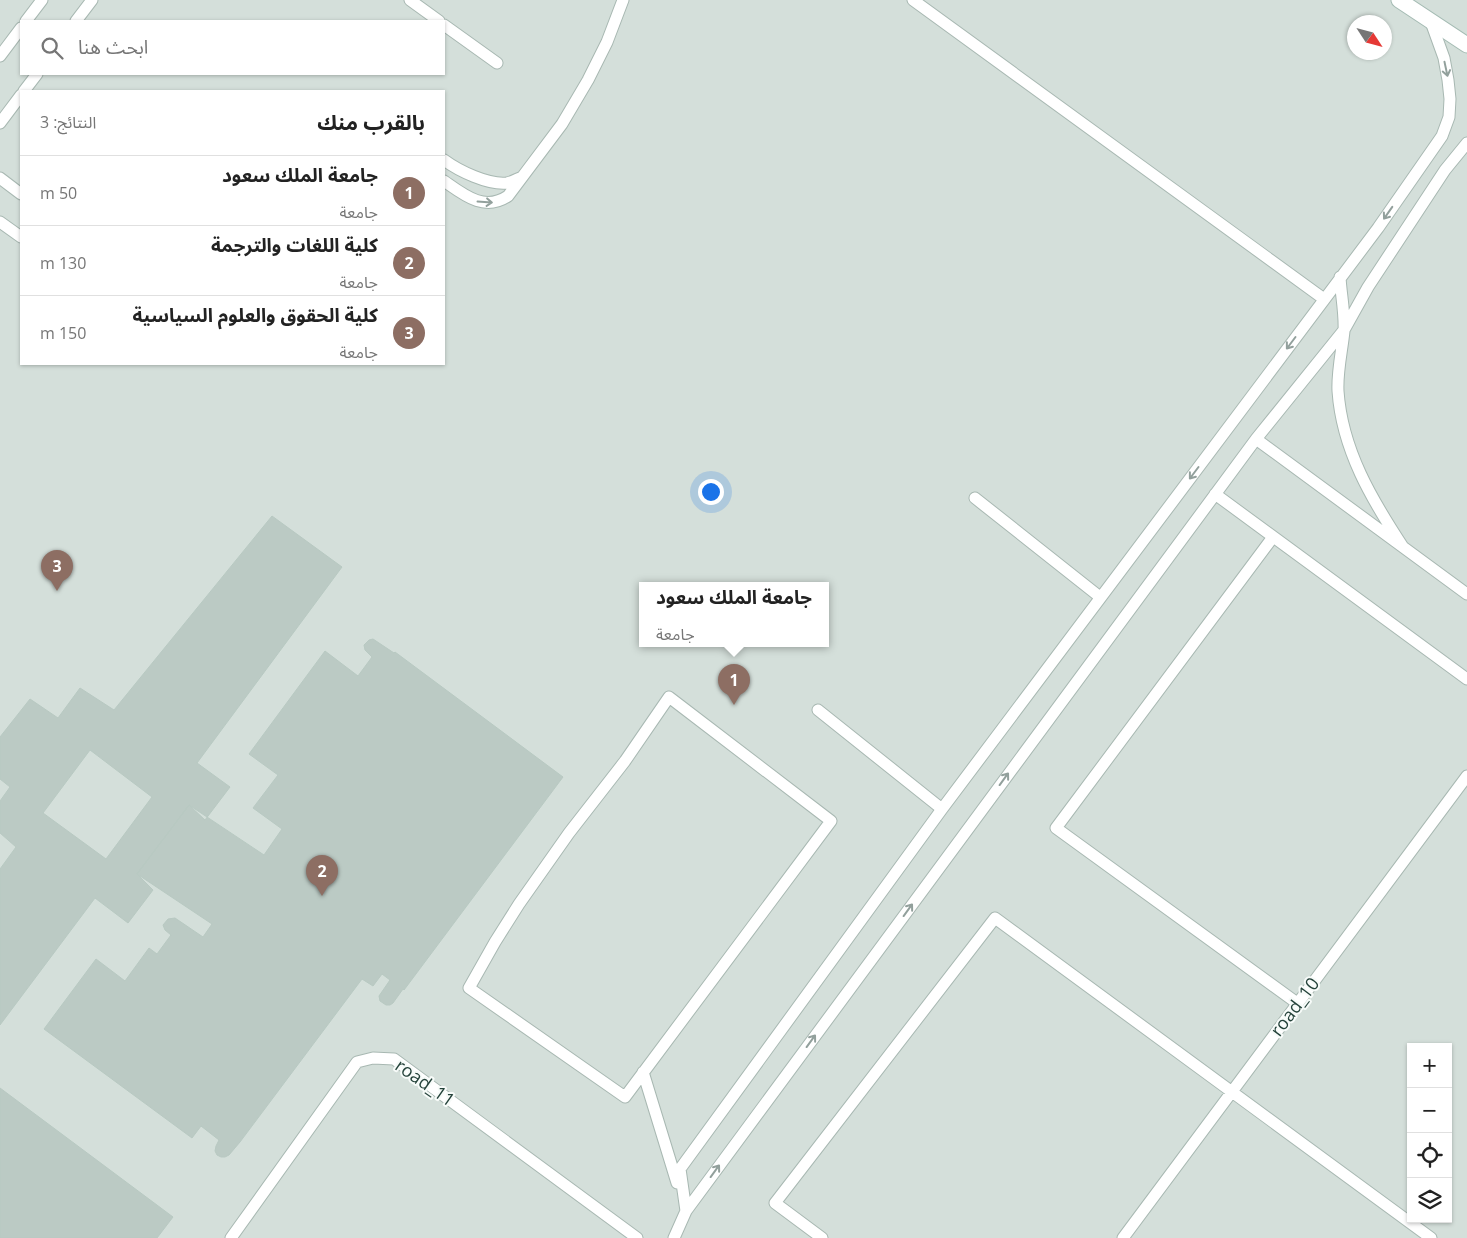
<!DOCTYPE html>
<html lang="ar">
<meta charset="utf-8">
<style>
:root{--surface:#fff;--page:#f6f6f6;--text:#222;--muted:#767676;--line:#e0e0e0;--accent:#0b8043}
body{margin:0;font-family:"Open Sans","Noto Sans Arabic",sans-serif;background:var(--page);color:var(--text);direction:rtl}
.controls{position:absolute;right:15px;bottom:15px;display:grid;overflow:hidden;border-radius:0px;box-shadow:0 1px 4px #0004}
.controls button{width:45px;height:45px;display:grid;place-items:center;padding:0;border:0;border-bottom:1px solid var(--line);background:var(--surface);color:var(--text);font:25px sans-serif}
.compass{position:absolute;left:1347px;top:15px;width:45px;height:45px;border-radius:50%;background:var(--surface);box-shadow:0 1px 4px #0004;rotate:126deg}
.you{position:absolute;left:710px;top:491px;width:18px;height:18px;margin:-12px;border:4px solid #fff;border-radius:50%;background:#1a73e8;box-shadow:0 0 0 8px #1a73e833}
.badge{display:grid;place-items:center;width:32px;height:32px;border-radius:50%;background:var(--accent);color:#fff;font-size:16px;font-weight:700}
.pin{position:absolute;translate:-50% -41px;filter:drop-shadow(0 1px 2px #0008)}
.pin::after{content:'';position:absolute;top:26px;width:18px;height:15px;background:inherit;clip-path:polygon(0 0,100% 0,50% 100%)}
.popup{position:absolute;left:639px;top:582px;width:190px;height:65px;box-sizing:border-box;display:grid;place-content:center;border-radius:0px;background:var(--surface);filter:drop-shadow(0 1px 4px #0005);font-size:16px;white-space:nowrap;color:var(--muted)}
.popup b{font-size:19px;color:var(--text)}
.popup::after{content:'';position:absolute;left:50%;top:100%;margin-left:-10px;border:10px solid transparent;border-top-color:var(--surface)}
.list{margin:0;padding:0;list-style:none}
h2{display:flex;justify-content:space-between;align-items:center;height:65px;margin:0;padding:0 20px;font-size:21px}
h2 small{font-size:16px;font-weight:400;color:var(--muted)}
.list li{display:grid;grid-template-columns:32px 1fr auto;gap:15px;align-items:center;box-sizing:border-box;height:70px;padding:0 20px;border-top:1px solid var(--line)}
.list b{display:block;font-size:19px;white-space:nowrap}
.list p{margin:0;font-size:16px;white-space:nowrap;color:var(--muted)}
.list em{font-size:16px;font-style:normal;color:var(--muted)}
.icon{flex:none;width:28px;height:28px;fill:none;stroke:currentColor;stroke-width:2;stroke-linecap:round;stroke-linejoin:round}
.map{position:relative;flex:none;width:1467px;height:1238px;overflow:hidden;direction:ltr}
.search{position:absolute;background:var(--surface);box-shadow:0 1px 4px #0004;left:20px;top:20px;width:425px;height:55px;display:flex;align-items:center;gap:12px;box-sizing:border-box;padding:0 18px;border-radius:0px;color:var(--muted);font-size:19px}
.panel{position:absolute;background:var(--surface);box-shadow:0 1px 4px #0004;left:20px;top:90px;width:425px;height:275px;border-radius:0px;direction:rtl}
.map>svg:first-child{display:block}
</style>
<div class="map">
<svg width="1467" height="1238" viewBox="0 0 1467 1238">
<rect width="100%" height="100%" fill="#e6efeb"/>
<path fill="#d4dfda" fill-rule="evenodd" d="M0,0H1467V1238H0ZM21,21H444V74H21ZM1354,22H1384V52H1354ZM21,91H444V364H21ZM643,586H825V644H643ZM1411,1047H1448V1219H1411Z"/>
<path fill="#bbcac4" stroke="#b8c9c2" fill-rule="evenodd" d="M272,516L342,567L197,763L230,787L205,820L189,805L137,874L153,890L128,923L95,898L0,1025V869L16,847L0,833V801L10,787L0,779V737L30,699L58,718L80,688L114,710ZM90,750L152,797L106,859L43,813Z
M373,639L394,653L395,652L563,777L404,990L403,989L393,1003L390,1005H386L380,1001L379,996L390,980L382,974L373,986L362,979L240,1142L229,1155L225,1157H221L217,1155L215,1151L216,1146L219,1140L201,1126L192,1138L44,1029L96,959L125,981L149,948L157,954L171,935L165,930L163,925L168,919L175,918L203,937L212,924L137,874L189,805L264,855L282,829L253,808L278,775L249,754L325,651L358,676L372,657L365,650L364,645L369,640Z
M0,1088L173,1217L157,1238H0Z"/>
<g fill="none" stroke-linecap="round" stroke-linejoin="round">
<g stroke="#a8b8b2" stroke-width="13">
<path id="lane" d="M410,0L439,21
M913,0L1324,299
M26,21L42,0
M76,21L92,0
M444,25L497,63
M0,56L21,28
M24,91L37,74
M0,123L21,95
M444,160C459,171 488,185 507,183C512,182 517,179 522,177
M0,178L21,194
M444,181C464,195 484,212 508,196L562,124L588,80L607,42L623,0
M0,222L21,237
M1340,277C1341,295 1345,313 1344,331C1342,351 1337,371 1338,391C1342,450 1372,500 1403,547
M1256,439L1467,594
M1215,494L1467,679
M975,498L1100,597
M1273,537L1056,828L1297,1003
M669,697L831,821L625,1097L469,988L495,942L519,904L569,833L625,761Z
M818,710L942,809
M643,1072L677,1183
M686,1211L680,1169L942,809L1378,228L1442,136L1449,117L1450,99L1448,80L1444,58L1431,22
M231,1238L357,1062L373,1058L394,1059L637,1238
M674,1238L686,1211L1256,439L1344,330L1368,287L1445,170L1467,143
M822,1238L775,1203L995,918L1431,1238
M1123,1238L1467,776"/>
</g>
<g stroke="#a4bbb3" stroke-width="17">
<path id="secondary" d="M1399,0L1467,45"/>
</g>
<use href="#lane" stroke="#fff" stroke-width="11"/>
<use href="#secondary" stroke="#fff" stroke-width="15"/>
</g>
<defs><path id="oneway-shaft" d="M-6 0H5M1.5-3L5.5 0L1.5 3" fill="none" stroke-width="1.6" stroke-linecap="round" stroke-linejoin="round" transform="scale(1.25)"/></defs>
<g stroke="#92a09c">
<use href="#oneway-shaft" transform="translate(1446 69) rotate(78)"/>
<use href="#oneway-shaft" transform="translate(485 202) rotate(4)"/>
<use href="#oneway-shaft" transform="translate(1388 213) rotate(125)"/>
<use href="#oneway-shaft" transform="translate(1291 343) rotate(127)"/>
<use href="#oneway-shaft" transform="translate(1194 473) rotate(127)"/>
<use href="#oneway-shaft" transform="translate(1004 779) rotate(-54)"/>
<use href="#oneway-shaft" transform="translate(908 910) rotate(-54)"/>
<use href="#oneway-shaft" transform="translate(811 1041) rotate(-54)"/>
<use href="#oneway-shaft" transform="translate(715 1171) rotate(-54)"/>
</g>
<g text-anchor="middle" stroke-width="4" stroke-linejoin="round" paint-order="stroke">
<g font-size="18" fill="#24423a" stroke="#f7fbf9">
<text transform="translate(1295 1007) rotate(-53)" y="6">road_10</text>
<text transform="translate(425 1083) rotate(35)" y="6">road_11</text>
</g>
</g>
</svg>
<div class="controls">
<button>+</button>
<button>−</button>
<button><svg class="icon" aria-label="locate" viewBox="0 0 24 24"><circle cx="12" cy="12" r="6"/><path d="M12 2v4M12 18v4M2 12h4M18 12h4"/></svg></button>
<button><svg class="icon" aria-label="layers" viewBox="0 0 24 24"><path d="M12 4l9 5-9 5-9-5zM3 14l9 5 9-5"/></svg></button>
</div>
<svg class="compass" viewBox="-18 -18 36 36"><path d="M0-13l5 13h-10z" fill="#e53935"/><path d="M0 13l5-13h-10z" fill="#767676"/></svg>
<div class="you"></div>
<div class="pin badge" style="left:734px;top:705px;background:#8d6e63">1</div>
<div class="popup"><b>جامعة الملك سعود</b>جامعة</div>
<div class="pin badge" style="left:322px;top:896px;background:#8d6e63">2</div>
<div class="pin badge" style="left:57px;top:591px;background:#8d6e63">3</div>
<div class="search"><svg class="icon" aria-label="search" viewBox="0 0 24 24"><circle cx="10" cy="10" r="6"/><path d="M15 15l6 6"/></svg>ابحث هنا</div>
<section class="panel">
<h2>بالقرب منك<small>النتائج: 3</small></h2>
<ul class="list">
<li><span class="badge" style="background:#8d6e63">1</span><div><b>جامعة الملك سعود</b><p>جامعة</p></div><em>50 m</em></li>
<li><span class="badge" style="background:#8d6e63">2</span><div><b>كلية اللغات والترجمة</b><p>جامعة</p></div><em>130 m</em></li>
<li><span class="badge" style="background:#8d6e63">3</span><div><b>كلية الحقوق والعلوم السياسية</b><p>جامعة</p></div><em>150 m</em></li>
</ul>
</section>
</div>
